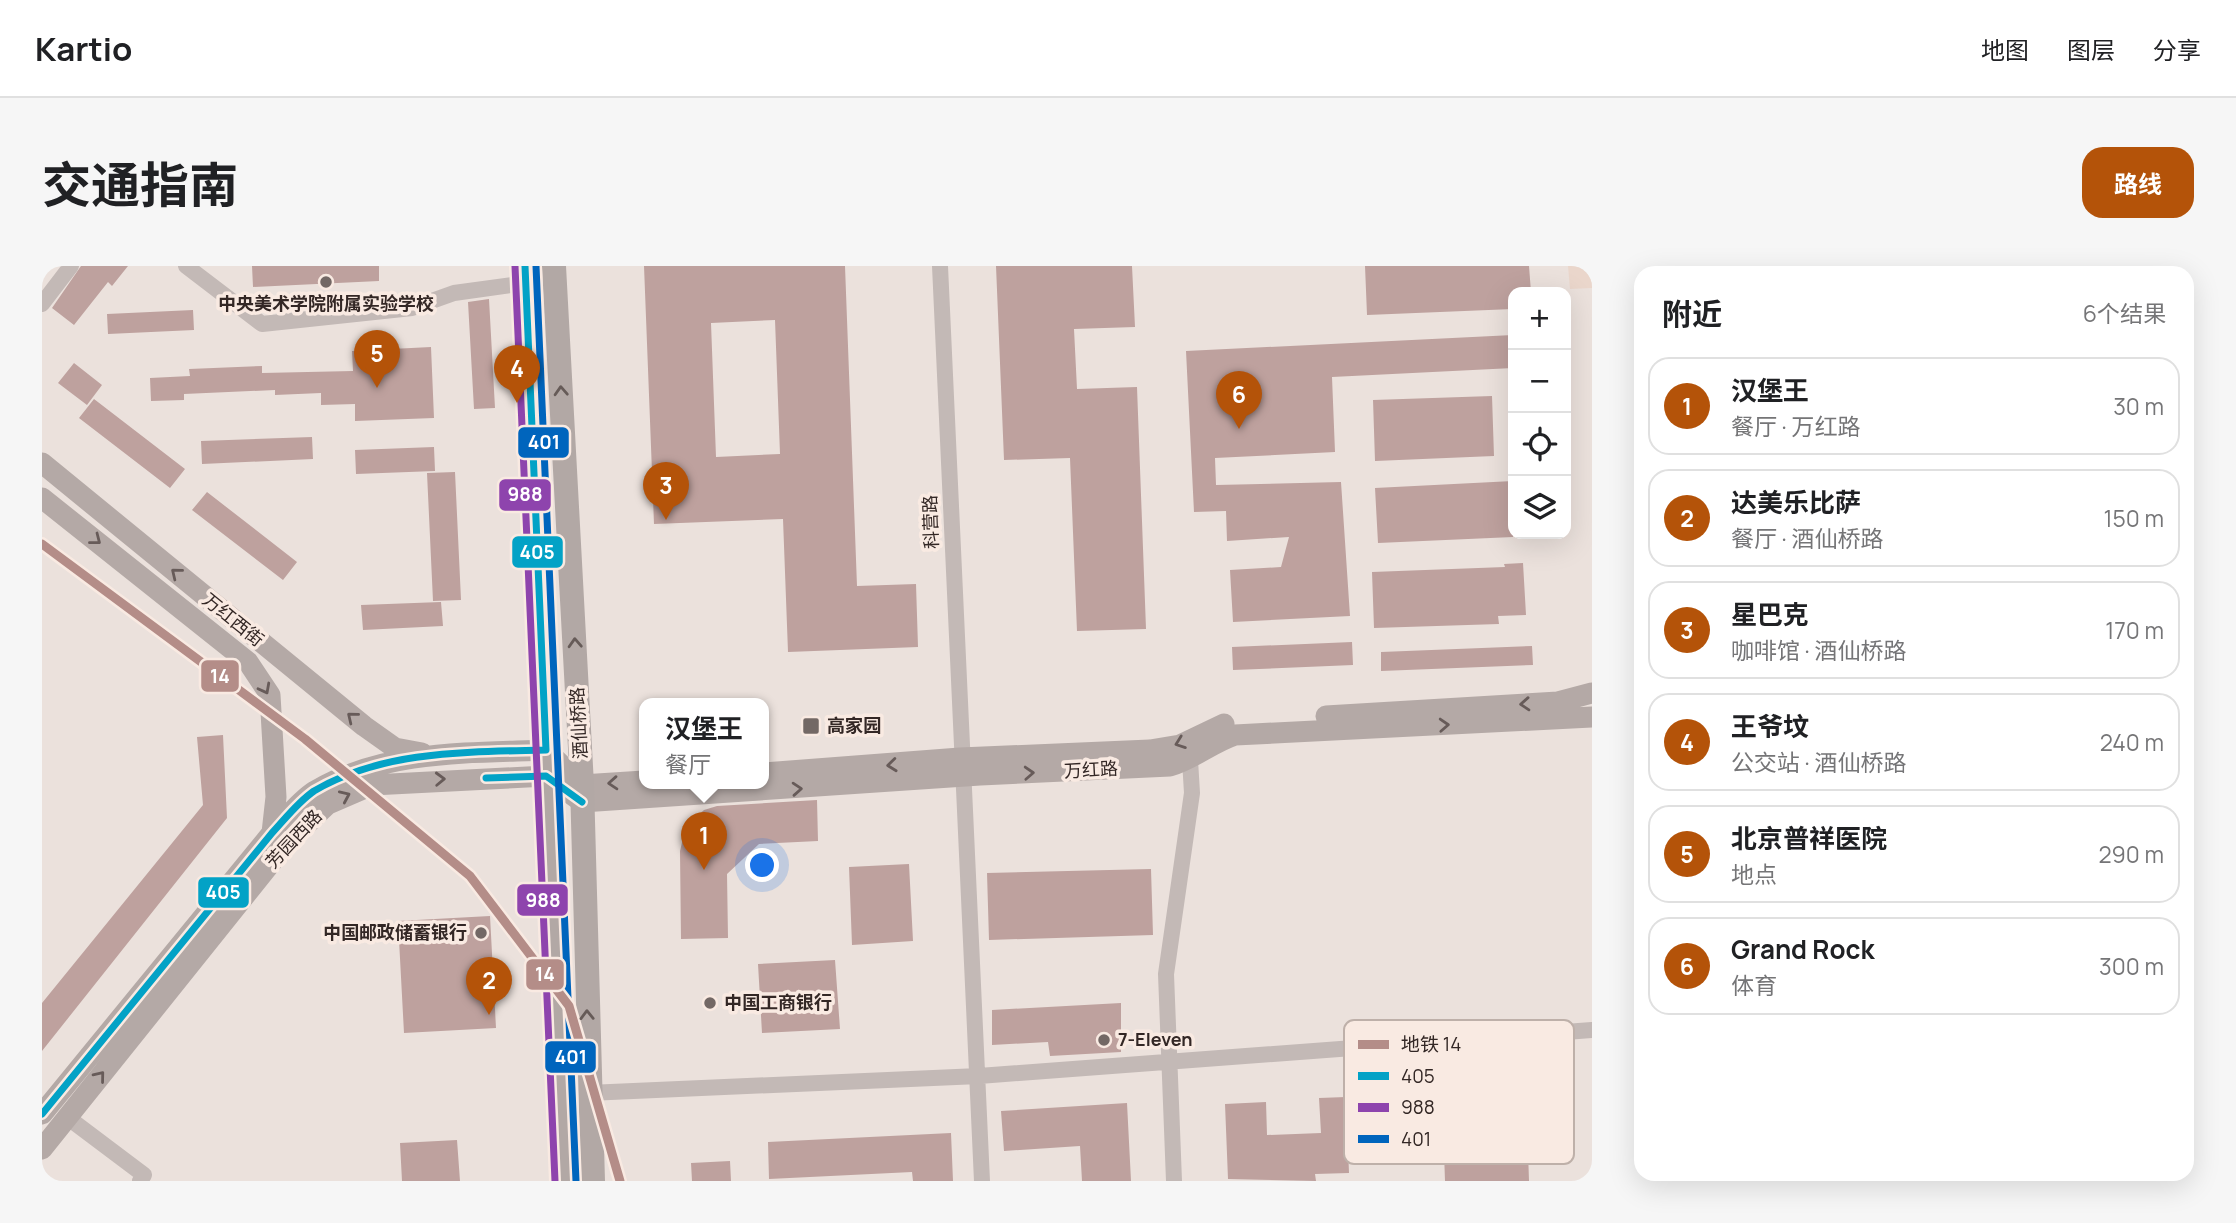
<!DOCTYPE html>
<html lang="zh">
<meta charset="utf-8">
<style>
:root{--surface:#fff;--page:#f6f6f6;--text:#202124;--muted:#757577;--line:#e0e0e0;--accent:#b45309}
body{margin:0;font-family:Manrope,"Noto Sans SC",sans-serif;background:var(--page);color:var(--text)}
.controls{position:absolute;right:21px;top:21px;display:grid;overflow:hidden;border-radius:14px;box-shadow:0 7px 28px #0002}
.controls button{width:63px;height:63px;display:grid;place-items:center;padding:0;border:0;border-bottom:2px solid var(--line);background:var(--surface);color:var(--text);font:35px sans-serif}
.you{position:absolute;left:721px;top:600px;width:24px;height:24px;margin:-18px;border:5px solid #fff;border-radius:50%;background:#1a73e8;box-shadow:0 0 0 10px #1a73e833}
.badge{display:grid;place-items:center;width:46px;height:46px;border-radius:50%;background:var(--accent);color:#fff;font-size:23px;font-weight:700}
.pin{position:absolute;translate:-50% -58px;filter:drop-shadow(0 2px 4px #0008)}
.pin::after{content:'';position:absolute;top:37px;width:24px;height:21px;background:inherit;clip-path:polygon(0 0,100% 0,50% 100%)}
.popup{position:absolute;left:597px;top:432px;width:130px;height:91px;box-sizing:border-box;display:grid;place-content:center;border-radius:14px;background:var(--surface);filter:drop-shadow(0 2px 5px #0005);font-size:23px;white-space:nowrap;color:var(--muted)}
.popup b{font-size:26px;color:var(--text)}
.popup::after{content:'';position:absolute;left:50%;top:100%;margin-left:-14px;border:14px solid transparent;border-top-color:var(--surface)}
.list{margin:0;padding:0;list-style:none}
h2{display:flex;justify-content:space-between;align-items:center;height:91px;margin:0;padding:0 28px;font-size:30px}
h2 small{font-size:23px;font-weight:400;color:var(--muted)}
.list li{display:grid;grid-template-columns:46px 1fr auto;gap:21px;align-items:center;box-sizing:border-box;height:98px;margin:0 14px 14px;padding:0 14px;border:2px solid var(--line);border-radius:21px}
.list b{display:block;font-size:26px;white-space:nowrap}
.list p{margin:0;font-size:23px;white-space:nowrap;color:var(--muted)}
.list em{font-size:23px;font-style:normal;color:var(--muted)}
.icon{flex:none;width:38px;height:38px;fill:none;stroke:currentColor;stroke-width:2;stroke-linecap:round;stroke-linejoin:round}
.map{position:relative;flex:none;width:1550px;height:915px;overflow:hidden;border-radius:21px}
header{display:flex;align-items:center;gap:42px;box-sizing:border-box;height:98px;padding:0 35px;background:var(--surface);border-bottom:2px solid var(--line)}
header strong{font-size:33px}
nav{display:flex;gap:38px;margin-inline-start:auto;font-size:24px}
.intro{display:flex;align-items:center;justify-content:space-between;box-sizing:border-box;height:168px;padding:0 42px}
h1{margin:0;font-size:49px}
.button{padding:18px 32px;border-radius:21px;background:var(--accent);color:#fff;font-size:24px;font-weight:700}
main{display:flex;gap:42px;padding:0 42px}
aside{flex:1;background:var(--surface);border-radius:21px;box-shadow:0 7px 28px #0002}
.map>svg:first-child{display:block}
</style>
<header>
<strong>Kartio</strong>
<nav><a>地图</a><a>图层</a><a>分享</a></nav>
</header>
<div class="intro"><h1>交通指南</h1><a class="button">路线</a></div>
<main>
<div class="map">
<svg width="1550" height="915" viewBox="0 0 1550 915">
<rect width="100%" height="100%" fill="#ebe1dc"/>
<path fill="#ead6cb" d="M1526,0H1550V22L1528,23Z"/>
<path fill="#bea19e" fill-rule="evenodd" d="M39,0H86L70,20L66,16L32,59L10,42Z
M210,0H337V15L211,21Z
M602,0H803L815,320L874,318L876,381L746,386L741,253L612,258ZM733,54L738,188L674,191L669,57Z
M954,0H1090L1093,61L1032,63L1035,123L1095,121L1104,363L1035,365L1028,192L962,194Z
M1323,0H1487L1489,26H1471V43L1325,49Z
M447,33L453,142L432,143L426,36Z
M151,44L152,64L66,68L65,48Z
M1471,69V102L1290,111L1293,186L1173,192L1174,219L1299,216L1308,350L1191,356L1188,304L1239,301L1247,271L1185,275L1184,245L1152,246L1144,85Z
M389,81L392,152L313,155V138L279,139V127L233,129V124L142,128V134L109,135L108,112L148,110L147,103L220,100V107L311,105L310,85Z
M32,97L60,119L45,139L16,117Z
M1450,130L1452,190L1333,195L1331,134Z
M52,133L143,203L128,222L37,152Z
M270,171L271,193L160,198L159,175Z
M392,181L393,205L314,208L313,184Z
M413,206L419,334L391,335L385,207Z
M1471,215V271L1336,277L1333,222Z
M165,226L255,296L241,314L150,244Z
M1481,297L1484,349L1456,350L1457,358L1332,362L1330,306L1463,301L1462,298Z
M399,336L401,360L321,364L319,339Z
M1310,376L1311,399L1191,404L1190,381Z
M1490,380L1491,399L1339,405V386Z
M181,469L185,552L0,785V737L161,539L155,471Z
M775,534L776,575L717,578L685,608L686,672L639,673L638,585L644,560L662,544L675,540Z
M867,598L871,675L810,679L807,601Z
M1109,603L1111,669L947,674L945,607Z
M448,650L454,762L362,767L356,655Z
M793,694L798,763L720,767L716,698Z
M1079,737V786L1008,790L1006,776L950,779V744Z
M1484,825L1487,915H1403L1400,828Z
M1304,831L1307,907L1273,908L1274,915L1186,913L1183,838L1224,836L1225,869L1279,867L1277,832Z
M1085,837L1089,915H1040L1038,880L962,885L959,845Z
M909,867L911,915H871L870,906L727,913L726,876Z
M415,874L418,915H360L358,877Z
M688,895L689,915H650L649,897Z"/>
<g fill="none" stroke-linecap="round" stroke-linejoin="round">
<path stroke="#c3b9b6" stroke-width="16" d="M144,0L220,58L370,42L412,27L484,17
M898,0L940,915
M0,38L29,0
M546,827L937,810L1550,764
M25,851L102,909L98,915
M1132,915L1124,708L1150,527L1148,494"/>
<path stroke="#b4a9a6" stroke-width="21" d="M0,197L322,460L353,482L380,487
M0,232L206,396L228,429L234,531L230,567
M1284,450L1516,436L1550,427
M722,507L918,492L1108,484L1138,479L1182,458
M0,848L230,567C243,554 257,535 273,525C342,484 426,487 504,484L540,519L602,515
M0,883L245,577L286,538L330,519L504,510L540,536L938,509L1128,500C1152,493 1169,477 1193,469L1550,451"/>
<path stroke="#b2a8a5" stroke-width="24" d="M483,0L524,915
M512,0L540,519L551,915"/>
<g stroke="#f9eae2" stroke-width="12">
<path id="bus-1" d="M444,512L504,510L540,536
M0,848L230,567C243,553 256,536 272,525C341,484 427,486 504,484L483,0"/>
</g>
<g stroke="#f9eae2" stroke-width="12">
<path id="bus-2" d="M473,0L513,915"/>
</g>
<g stroke="#f9eae2" stroke-width="12">
<path id="bus-3" d="M494,0L534,915"/>
</g>
<use href="#bus-1" stroke="#03a2c6" stroke-width="7"/>
<use href="#bus-2" stroke="#8e44ad" stroke-width="7"/>
<use href="#bus-3" stroke="#0065bd" stroke-width="7"/>
<g stroke="#f9eae2" stroke-width="14">
<path id="metro-1" d="M0,278L263,473L428,610L527,740L578,915"/>
</g>
<use href="#metro-1" stroke="#b48d88" stroke-width="9"/>
</g>
<defs><path id="oneway-chevron" d="M-2-3.5L2.5 0L-2 3.5" fill="none" stroke-width="1.6" stroke-linecap="round" stroke-linejoin="round" transform="scale(1.75)"/></defs>
<g stroke="#665b58">
<use href="#oneway-chevron" transform="translate(519 125) rotate(-93)"/>
<use href="#oneway-chevron" transform="translate(533 377) rotate(-93)"/>
<use href="#oneway-chevron" transform="translate(545 749) rotate(-91)"/>
</g>
<g stroke="#675b59">
<use href="#oneway-chevron" transform="translate(54 274) rotate(38)"/>
<use href="#oneway-chevron" transform="translate(134 307) rotate(-141)"/>
<use href="#oneway-chevron" transform="translate(223 423) rotate(62)"/>
<use href="#oneway-chevron" transform="translate(1483 438) rotate(176)"/>
<use href="#oneway-chevron" transform="translate(310 451) rotate(-141)"/>
<use href="#oneway-chevron" transform="translate(1402 459) rotate(-3)"/>
<use href="#oneway-chevron" transform="translate(1138 477) rotate(160)"/>
<use href="#oneway-chevron" transform="translate(850 499) rotate(174)"/>
<use href="#oneway-chevron" transform="translate(987 507) rotate(-3)"/>
<use href="#oneway-chevron" transform="translate(398 513) rotate(-2)"/>
<use href="#oneway-chevron" transform="translate(571 517) rotate(176)"/>
<use href="#oneway-chevron" transform="translate(755 523) rotate(-4)"/>
<use href="#oneway-chevron" transform="translate(303 530) rotate(-24)"/>
<use href="#oneway-chevron" transform="translate(58 810) rotate(-51)"/>
</g>
<g fill="#736865" stroke="#f9eae2" stroke-width="2.5">
<circle cx="284" cy="16" r="7"/>
<rect x="760" y="451" width="18" height="18" rx="3.5"/>
<circle cx="439" cy="667" r="7"/>
<circle cx="668" cy="737" r="7"/>
<circle cx="1062" cy="774" r="7"/>
</g>
<g text-anchor="middle" stroke-width="7" stroke-linejoin="round" paint-order="stroke">
<g font-size="18" font-weight="bold" fill="#332725" stroke="#f9eae2" text-anchor="start">
<text x="284" y="44" text-anchor="middle">中央美术学院附属实验学校</text>
<text x="785" y="466">高家园</text>
<text x="425" y="673" text-anchor="end">中国邮政储蓄银行</text>
<text x="682" y="743">中国工商银行</text>
<text x="1076" y="780">7-Eleven</text>
</g>
<g font-size="18" fill="#332725" stroke="#f9eae2">
<text transform="translate(889 256) rotate(-92)" y="6">科营路</text>
<text transform="translate(191 354) rotate(39)" y="6">万红西街</text>
<text transform="translate(537 457) rotate(-93)" y="6">酒仙桥路</text>
<text transform="translate(1049 504) rotate(-3)" y="6">万红路</text>
<text transform="translate(252 573) rotate(-47)" y="6">芳园西路</text>
</g>
</g>
<rect x="1302" y="754" width="230" height="144" rx="10" fill="#f9eae2" stroke="#beb0a9" stroke-width="2"/>
<rect x="1316" y="774" width="31" height="9" fill="#b48d88"/>
<rect x="1316" y="806" width="31" height="8" fill="#03a2c6"/>
<rect x="1316" y="837" width="31" height="9" fill="#8e44ad"/>
<rect x="1316" y="869" width="31" height="8" fill="#0065bd"/>
<g font-size="19" fill="#332725">
<text x="1359" y="785">地铁 14</text>
<text x="1359" y="817">405</text>
<text x="1359" y="848">988</text>
<text x="1359" y="880">401</text>
</g>
<g stroke="#f9eae2" stroke-width="2.5">
<rect x="475" y="160" width="53" height="33" rx="7" fill="#0065bd"/>
<rect x="456" y="212" width="54" height="34" rx="7" fill="#8e44ad"/>
<rect x="469" y="269" width="53" height="34" rx="7" fill="#03a2c6"/>
<rect x="158" y="393" width="40" height="34" rx="7" fill="#b48d88"/>
<rect x="155" y="610" width="53" height="33" rx="7" fill="#03a2c6"/>
<rect x="474" y="617" width="53" height="34" rx="7" fill="#8e44ad"/>
<rect x="483" y="692" width="40" height="33" rx="7" fill="#b48d88"/>
<rect x="502" y="774" width="53" height="34" rx="7" fill="#0065bd"/>
</g>
<g font-size="19" text-anchor="middle" font-weight="bold" fill="#fff">
<text x="502" y="183">401</text>
<text x="483" y="235">988</text>
<text x="495" y="293">405</text>
<text x="178" y="417">14</text>
<text x="181" y="633">405</text>
<text x="501" y="641">988</text>
<text x="503" y="715">14</text>
<text x="529" y="798">401</text>
</g>
</svg>
<div class="controls">
<button>+</button>
<button>−</button>
<button><svg class="icon" aria-label="locate" viewBox="0 0 24 24"><circle cx="12" cy="12" r="6"/><path d="M12 2v4M12 18v4M2 12h4M18 12h4"/></svg></button>
<button><svg class="icon" aria-label="layers" viewBox="0 0 24 24"><path d="M12 4l9 5-9 5-9-5zM3 14l9 5 9-5"/></svg></button>
</div>
<div class="you"></div>
<div class="pin badge" style="left:662px;top:604px">1</div>
<div class="popup"><b>汉堡王</b>餐厅</div>
<div class="pin badge" style="left:447px;top:749px">2</div>
<div class="pin badge" style="left:624px;top:254px">3</div>
<div class="pin badge" style="left:475px;top:137px">4</div>
<div class="pin badge" style="left:335px;top:122px">5</div>
<div class="pin badge" style="left:1197px;top:163px">6</div>
</div>
<aside>
<h2>附近<small>6个结果</small></h2>
<ul class="list">
<li><span class="badge">1</span><div><b>汉堡王</b><p>餐厅 · 万红路</p></div><em>30 m</em></li>
<li><span class="badge">2</span><div><b>达美乐比萨</b><p>餐厅 · 酒仙桥路</p></div><em>150 m</em></li>
<li><span class="badge">3</span><div><b>星巴克</b><p>咖啡馆 · 酒仙桥路</p></div><em>170 m</em></li>
<li><span class="badge">4</span><div><b>王爷坟</b><p>公交站 · 酒仙桥路</p></div><em>240 m</em></li>
<li><span class="badge">5</span><div><b>北京普祥医院</b><p>地点</p></div><em>290 m</em></li>
<li><span class="badge">6</span><div><b>Grand Rock</b><p>体育</p></div><em>300 m</em></li>
</ul>
</aside>
</main>
